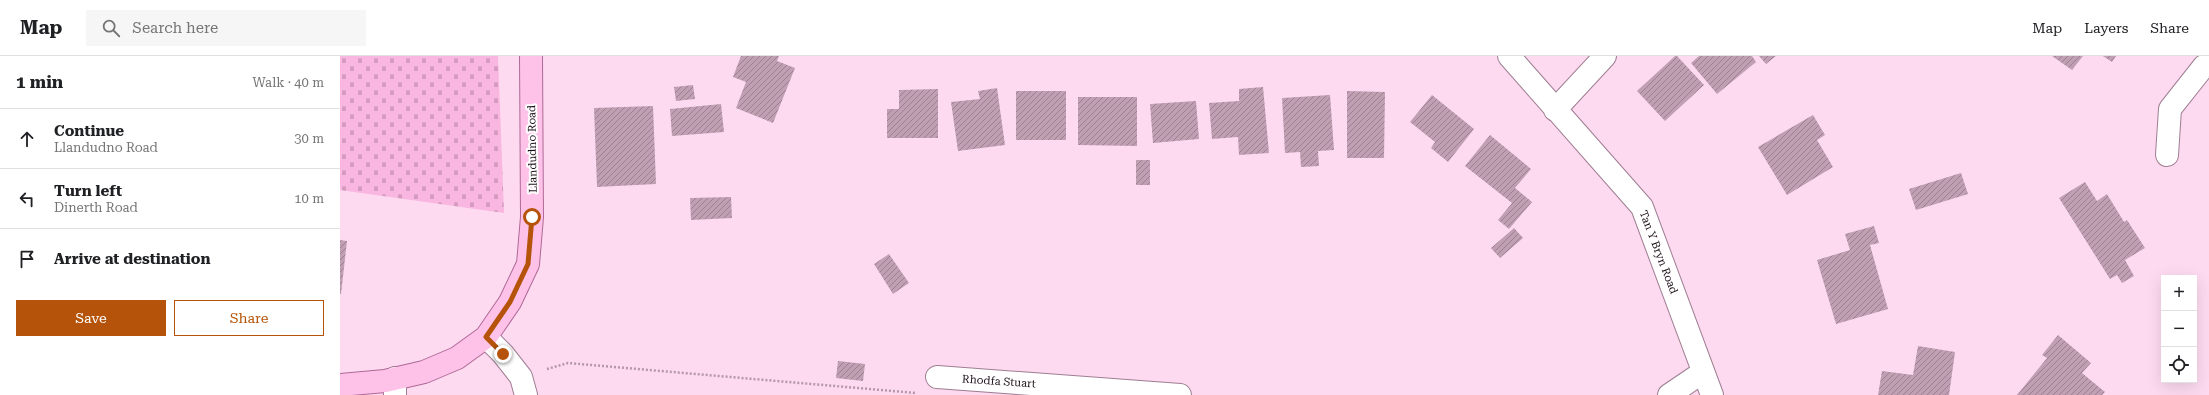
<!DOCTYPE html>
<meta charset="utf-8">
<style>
:root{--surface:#fff;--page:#f6f6f6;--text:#202124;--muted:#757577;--line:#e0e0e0;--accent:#b45309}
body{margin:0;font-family:"Roboto Serif",serif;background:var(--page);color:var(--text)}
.controls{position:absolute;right:12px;bottom:12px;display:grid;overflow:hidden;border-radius:0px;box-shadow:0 4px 16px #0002}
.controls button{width:36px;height:36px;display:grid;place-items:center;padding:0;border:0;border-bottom:1px solid var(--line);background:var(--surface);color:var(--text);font:20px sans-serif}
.stop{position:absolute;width:12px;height:12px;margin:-9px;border:3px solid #b45309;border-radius:50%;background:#fff}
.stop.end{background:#b45309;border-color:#fff;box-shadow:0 1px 4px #0008}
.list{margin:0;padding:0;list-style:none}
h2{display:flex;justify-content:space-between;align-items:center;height:52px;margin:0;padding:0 16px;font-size:17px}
h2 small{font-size:13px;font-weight:400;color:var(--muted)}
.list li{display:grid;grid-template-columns:26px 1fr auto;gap:12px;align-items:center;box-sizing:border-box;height:60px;padding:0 16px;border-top:1px solid var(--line)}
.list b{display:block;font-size:15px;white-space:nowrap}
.list p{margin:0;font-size:13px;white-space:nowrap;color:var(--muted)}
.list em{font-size:13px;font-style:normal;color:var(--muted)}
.actions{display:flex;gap:8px;padding:12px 16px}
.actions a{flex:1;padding:9px 0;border:1px solid var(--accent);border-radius:0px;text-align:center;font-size:14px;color:var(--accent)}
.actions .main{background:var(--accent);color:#fff}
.icon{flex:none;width:22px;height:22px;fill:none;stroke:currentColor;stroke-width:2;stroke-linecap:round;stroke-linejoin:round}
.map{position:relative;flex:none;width:1869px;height:339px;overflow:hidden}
header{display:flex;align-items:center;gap:24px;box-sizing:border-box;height:56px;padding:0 20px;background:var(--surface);border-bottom:1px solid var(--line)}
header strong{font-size:19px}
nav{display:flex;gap:22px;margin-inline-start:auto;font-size:14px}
.search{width:280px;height:36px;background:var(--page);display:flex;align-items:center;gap:10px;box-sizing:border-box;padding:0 14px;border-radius:0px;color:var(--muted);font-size:15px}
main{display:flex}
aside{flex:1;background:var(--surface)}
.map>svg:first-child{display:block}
</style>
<header>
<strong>Map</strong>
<div class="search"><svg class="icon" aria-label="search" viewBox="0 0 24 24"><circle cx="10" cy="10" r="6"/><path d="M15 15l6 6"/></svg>Search here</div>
<nav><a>Map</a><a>Layers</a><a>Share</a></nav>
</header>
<main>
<aside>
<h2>1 min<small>Walk · 40 m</small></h2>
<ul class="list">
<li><svg class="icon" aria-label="ahead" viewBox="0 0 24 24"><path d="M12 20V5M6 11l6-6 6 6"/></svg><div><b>Continue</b><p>Llandudno Road</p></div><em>30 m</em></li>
<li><svg class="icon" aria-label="left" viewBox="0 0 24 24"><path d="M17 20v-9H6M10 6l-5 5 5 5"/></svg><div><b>Turn left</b><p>Dinerth Road</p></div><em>10 m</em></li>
<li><svg class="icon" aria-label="arrive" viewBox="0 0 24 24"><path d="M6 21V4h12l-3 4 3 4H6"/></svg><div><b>Arrive at destination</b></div></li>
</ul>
<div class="actions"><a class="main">Save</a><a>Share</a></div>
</aside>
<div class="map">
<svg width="1869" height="339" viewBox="0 0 1869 339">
<defs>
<pattern id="cemetery-stones" width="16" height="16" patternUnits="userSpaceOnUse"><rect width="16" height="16" fill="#f8b6e0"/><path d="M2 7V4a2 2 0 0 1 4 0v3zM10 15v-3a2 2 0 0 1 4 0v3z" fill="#d49bbf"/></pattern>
<pattern id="building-hatch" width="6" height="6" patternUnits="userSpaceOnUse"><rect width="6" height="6" fill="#c09fb3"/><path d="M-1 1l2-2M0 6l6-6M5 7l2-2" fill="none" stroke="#9b8091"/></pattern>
</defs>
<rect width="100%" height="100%" fill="#fddaf0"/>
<path fill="url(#cemetery-stones)" d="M0,0H158L164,157L0,134Z"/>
<path fill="url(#building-hatch)" d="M401,0H439L437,5L455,12L433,67L396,52L406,26L393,21Z
M1335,0H1337L1364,29L1325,65L1297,35Z
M1359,0H1412L1416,6L1377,38L1351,7Z
M1419,0H1436L1426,8Z
M1712,0H1743L1732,14Z
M1763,0H1776L1772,6Z
M353,29L355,43L336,45L334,31Z
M923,31L929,97L899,99L898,81L872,83L869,47L899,45V33Z
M657,32L665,89L618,95L611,46L640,43L638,35Z
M598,33V82H547V53H559V34Z
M676,35H726V84H676Z
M1007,35L1045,36L1044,102H1007Z
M990,39L994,94L978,95L979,110L961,111L960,96L945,97L942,42Z
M1092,39L1134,73L1108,106L1091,92L1095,86L1070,66Z
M738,41H797V90L738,89Z
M856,45L859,83L813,87L810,48Z
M381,48L384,76L332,80L330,53Z
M313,50L316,128L257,131L254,52Z
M1473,59L1485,79L1477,84L1493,111L1447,139L1418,91Z
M1150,79L1191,113L1175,132L1192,146L1169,173L1158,164L1172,147L1125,110Z
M796,104H810V129H796Z
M1621,117L1628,138L1576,154L1569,133Z
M1745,126L1757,145L1767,138L1784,166L1787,164L1805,192L1785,204L1794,220L1782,227L1777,219L1770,223L1719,142Z
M391,141L392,162L351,164L350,142Z
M1534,170L1539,187L1530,189L1548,253L1496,268L1477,204L1510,194L1505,178Z
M1174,172L1183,182L1160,202L1151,192Z
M0,184L7,185L1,238H0Z
M549,198L569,227L553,238L534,208Z
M1718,279L1751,307L1742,317L1765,336L1762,339H1677L1707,302L1702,299Z
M1578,290L1615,296L1609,339H1538L1542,315L1573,319Z
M498,305L525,308L523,325L496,322Z"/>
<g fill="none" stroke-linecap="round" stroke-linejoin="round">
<g stroke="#9e7e92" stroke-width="24">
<path id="minor" d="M1169,0L1302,151L1372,339
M1215,54L1265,0
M1827,99L1830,53L1864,10L1869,9
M146,281L163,298L181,321L186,339
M597,321L840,339
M55,322V339
M1329,339L1363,316"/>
</g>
<g stroke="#ae6996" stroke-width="24">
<path id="major" d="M0,329L45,325L84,316L117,302L146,281L170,246L188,208L192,161L191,0"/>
</g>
<path stroke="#b498a9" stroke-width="2.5" stroke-dasharray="2 2" stroke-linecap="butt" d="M207,313L228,307L576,337"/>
<use href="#minor" stroke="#fff" stroke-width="22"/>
<use href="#major" stroke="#fec2e9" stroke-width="22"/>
</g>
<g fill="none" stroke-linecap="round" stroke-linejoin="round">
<path stroke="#b45309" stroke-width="5" d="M163,298L146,281L170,246L188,208L192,161"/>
</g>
<g text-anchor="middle" stroke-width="4" stroke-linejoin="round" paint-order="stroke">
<g font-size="11" fill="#1b0f17" stroke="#fff">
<text transform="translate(192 93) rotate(-91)" y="4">Llandudno Road</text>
<text transform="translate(1319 196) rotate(69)" y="4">Tan Y Bryn Road</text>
<text transform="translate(659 325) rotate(4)" y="4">Rhodfa Stuart</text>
</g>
</g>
</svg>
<div class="controls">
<button>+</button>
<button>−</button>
<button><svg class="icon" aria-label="locate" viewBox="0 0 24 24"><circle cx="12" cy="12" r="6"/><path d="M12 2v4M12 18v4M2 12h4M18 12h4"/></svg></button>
</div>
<div class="stop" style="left:192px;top:161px"></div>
<div class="stop end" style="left:163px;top:298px"></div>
</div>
</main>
